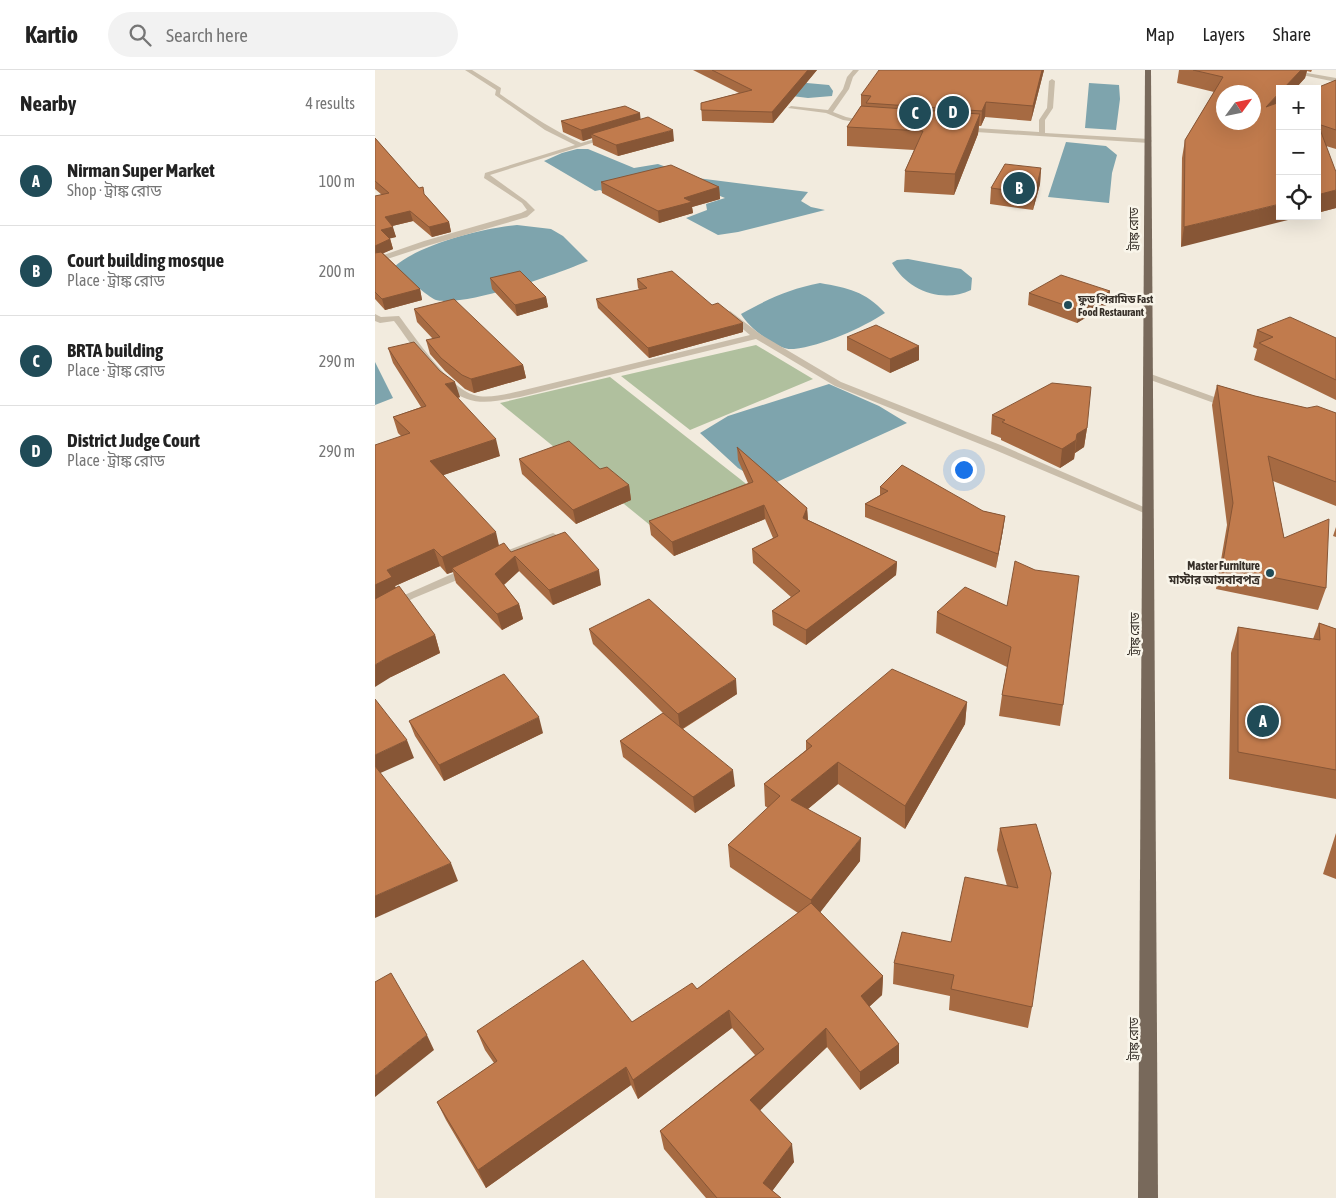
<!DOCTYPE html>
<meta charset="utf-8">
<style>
:root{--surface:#fff;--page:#f2f2f2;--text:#222;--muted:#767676;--line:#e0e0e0;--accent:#204b57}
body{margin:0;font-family:"Asap Condensed","Noto Sans Bengali",sans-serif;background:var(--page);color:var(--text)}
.controls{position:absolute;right:15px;top:15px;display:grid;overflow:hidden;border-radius:0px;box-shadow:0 5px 20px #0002}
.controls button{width:45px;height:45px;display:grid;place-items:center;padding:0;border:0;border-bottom:1px solid var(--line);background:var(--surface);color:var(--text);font:25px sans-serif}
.compass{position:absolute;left:841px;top:15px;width:45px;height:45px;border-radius:50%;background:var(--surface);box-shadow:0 5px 20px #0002;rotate:57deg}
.you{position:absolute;left:588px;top:399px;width:18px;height:18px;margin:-12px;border:4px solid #fff;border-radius:50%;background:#1a73e8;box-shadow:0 0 0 8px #1a73e833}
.badge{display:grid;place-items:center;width:32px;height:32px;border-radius:50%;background:var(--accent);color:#fff;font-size:16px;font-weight:700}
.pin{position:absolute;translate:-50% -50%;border:2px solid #fff;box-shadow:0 1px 5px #0006}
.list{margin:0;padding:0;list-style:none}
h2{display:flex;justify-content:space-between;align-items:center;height:65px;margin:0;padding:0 20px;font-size:21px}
h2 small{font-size:16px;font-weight:400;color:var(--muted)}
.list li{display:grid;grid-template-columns:32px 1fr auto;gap:15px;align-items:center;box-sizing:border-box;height:90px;padding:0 20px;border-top:1px solid var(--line)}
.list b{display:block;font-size:19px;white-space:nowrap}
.list p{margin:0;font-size:16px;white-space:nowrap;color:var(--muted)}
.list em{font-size:16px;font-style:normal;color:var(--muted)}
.icon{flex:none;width:28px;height:28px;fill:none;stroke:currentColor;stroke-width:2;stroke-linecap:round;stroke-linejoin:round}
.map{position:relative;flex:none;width:961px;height:1128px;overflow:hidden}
header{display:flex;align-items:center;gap:30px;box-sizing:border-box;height:70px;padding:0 25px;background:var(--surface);border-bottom:1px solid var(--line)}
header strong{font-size:24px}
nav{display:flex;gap:28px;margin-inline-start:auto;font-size:18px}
.search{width:350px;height:45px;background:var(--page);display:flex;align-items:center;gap:12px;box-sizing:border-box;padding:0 18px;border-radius:28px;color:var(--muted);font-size:19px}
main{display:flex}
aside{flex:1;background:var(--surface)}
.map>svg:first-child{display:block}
</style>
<header>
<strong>Kartio</strong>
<div class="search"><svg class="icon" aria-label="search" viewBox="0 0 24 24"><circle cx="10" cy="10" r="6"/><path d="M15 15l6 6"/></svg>Search here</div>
<nav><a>Map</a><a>Layers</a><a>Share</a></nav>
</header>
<main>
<aside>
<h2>Nearby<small>4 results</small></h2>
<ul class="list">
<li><span class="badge">A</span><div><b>Nirman Super Market</b><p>Shop · ট্রাঙ্ক রোড</p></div><em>100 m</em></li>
<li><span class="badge">B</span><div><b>Court building mosque</b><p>Place · ট্রাঙ্ক রোড</p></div><em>200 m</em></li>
<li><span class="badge">C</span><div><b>BRTA building</b><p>Place · ট্রাঙ্ক রোড</p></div><em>290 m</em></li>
<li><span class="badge">D</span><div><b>District Judge Court</b><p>Place · ট্রাঙ্ক রোড</p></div><em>290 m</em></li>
</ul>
</aside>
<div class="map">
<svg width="961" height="1128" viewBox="0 0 961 1128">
<rect width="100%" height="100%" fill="#f2ebde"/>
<path fill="#b0c09e" d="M381,275L438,309L315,360L246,306Z
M235,307L379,420L281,460L125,333Z"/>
<path fill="#7ea4ad" d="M399,10L454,15L458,21L457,26L433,28L385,22Z
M714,13L744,15L745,29L741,60L710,58Z
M691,72L731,76L742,85L737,103L734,133L673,127Z
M202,79H213L259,98L283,94L322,108L433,122L426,131L436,137L450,140L363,162L343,165L311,148L332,140L331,134L350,128L323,117L243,129L225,120L220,121L169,91L187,83Z
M142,155L176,159L188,166L213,191C184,203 90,238 61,230C53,227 27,204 19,197C45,174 108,158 142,155Z
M533,189L586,199L597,208L596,220C567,234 532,220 517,193L522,190Z
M445,213C473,218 490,221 510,243C487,258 447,276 419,279C403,281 374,258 366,244C393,229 414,219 445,213Z
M0,292L18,328L0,335Z
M454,314L504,336L532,353L393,416L363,398L325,363L353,346Z"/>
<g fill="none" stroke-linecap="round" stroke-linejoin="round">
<path fill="#c9bdaa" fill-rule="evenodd" d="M90,0H97L126,18L125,24C151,42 177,60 206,73L233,65L236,67L115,105L151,131L160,140L152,147L55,175L0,193V188L49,171L146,143L152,140L147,133L109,108L110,103L200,75L170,60L120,25L121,20Z
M478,0H484L478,7L474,19L458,42L471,47L494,52V54L468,50L451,43L413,38L416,36L453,40L468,19L472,7Z
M903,0H915L961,8V12Z
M677,9L680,11L678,38L670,50V63L774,69L777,71L774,73L586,61L583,59L586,57L664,62V50L672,38L674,11Z
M355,241L385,264L466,312L628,376L778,441L773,444L769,443L620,380L460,316L381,269L145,327C128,330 108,335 92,329C63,319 37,274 19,251L5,253L0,251V244L6,247L24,246C40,267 74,318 99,325C113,329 131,324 145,321L375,265L352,246L351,244Z
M773,303L856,333L858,335L853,338L850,337L770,308L768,306Z
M178,463L184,466L182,468L126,490L122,491L116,488L118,486Z
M95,496L99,497L101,500L99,503L39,528L0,548V539L7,535Z"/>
<path fill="#78695b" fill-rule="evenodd" d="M770,0H776L783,1128H763Z"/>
</g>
<path fill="#a66a42" d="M318,0H442L398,53L327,51L326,33L364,23Z
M669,0L656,51L610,47L606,56H604L603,64L579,125L529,122L530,101L539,80L472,76V57L486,36V25Z
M804,0H937L936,2L932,1L930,8L920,19H905L806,177L807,88L810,70L839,22L802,13Z
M961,10V79L951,76L961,138L942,143V19Z
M265,43V49L299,71L243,86L218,75L217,68L208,71L188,62L186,51Z
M0,68L74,152L76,162L57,167L38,151L17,156L21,167L15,168L18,179L8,183L45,219L47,230L10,240L0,229V126L7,125L0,119Z
M666,98L665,114L658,140L615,134L616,118Z
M226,112L344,117L345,129L317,137L318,143L284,153L227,123Z
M115,208L171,227L173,237L142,246L117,219Z
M262,209L368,262L274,288L223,238L221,229L265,220L263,218Z
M735,221L733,234L702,253L653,235L654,223Z
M39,239L148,295L151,308L99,323L90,319L70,301L55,284L51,270L58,269L42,252Z
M882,260L961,268V330L879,290L882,279L878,277Z
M472,267L544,290L515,303L472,280Z
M13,278L85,327L83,328L125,386L68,405L124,476L136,482L226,515L178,535L144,501L129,515L144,534L148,549L127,560L81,513L78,502L72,504L65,496L20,516L21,518L60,565L65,583L16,607L26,366L23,363L18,347L46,337L18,293Z
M842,315L880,326L932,338L961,343V436L898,411L909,468L951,518L943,540L841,519L852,455L837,335Z
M617,345L712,358L709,377L700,383L699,389L685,398L626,370V368L616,364Z
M362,377L432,438L433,450L522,492L521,505L431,575L398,555L397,541L416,527L378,493L377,479L398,468L390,449L299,486L276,465L274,451L373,413L363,390Z
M144,389L225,399L254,415L256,430L201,454L147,404Z
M505,417L630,446L628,460L621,498L490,447V434L505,425Z
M961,457V467L958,466Z
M632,536L688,635L685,656L624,646L627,625L632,597L561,563L562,542Z
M944,553L961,559V729L854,709L856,583L863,557L938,569Z
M214,559L362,624L308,659L360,716L320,743L248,687L245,671L288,643L218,574Z
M592,632L590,654L530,759L463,714L433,739L485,791L445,842L508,906L507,925L494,937L524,974V993L485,1020L452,977L385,1040L419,1092L397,1121L406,1128H331L289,1079L285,1061L380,985L357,958L263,1029L256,1015L111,1118L71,1050L62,1032L119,993L110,980L102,961L257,952L322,919L423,843L355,797L353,775L393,738L390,736L389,714L431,680V671Z
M34,651L168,663L69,711L40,666Z
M661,754L657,937L653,958L574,940L575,926L518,914L519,893L576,872L632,816L622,780L625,758Z
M961,763V809L948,804Z"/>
<path fill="#875636" d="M433,0H442L398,53L397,42Z
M667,0H669L656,51L658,36Z
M926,0H932L930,8L920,19H908Z
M905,22V35L891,37Z
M611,32L610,47L606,56L607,41Z
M265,43L266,53L216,64L217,68L208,71L206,60Z
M605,44L603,64L579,125L580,104Z
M298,60L299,71L243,86L241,75Z
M666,98L665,114L658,140L660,124Z
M344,117L345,129L317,137L318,143L284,153L283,141L309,128Z
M961,120V138L942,143V125Z
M905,134V146H929L806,177L809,157Z
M35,141L38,151L13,157L10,147Z
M74,152L76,162L57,167L54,157Z
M18,157L21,167L9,170L6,160Z
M15,169L18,179L0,187V176Z
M45,219L47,230L10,240L7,229Z
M735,221L733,234L702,253L704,240Z
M171,227L173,237L142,246L140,235Z
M368,253V262L274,288L273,278Z
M544,276V290L515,303V289Z
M148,295L151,308L99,323L96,309Z
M80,312L85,327L75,330L70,314Z
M712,358L709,377L700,383L702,364Z
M121,369L125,386L60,408L55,391Z
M701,370L699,389L685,398L687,379Z
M254,415L256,430L201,454L198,440Z
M389,435L390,449L299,486L297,472Z
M432,438L433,452L428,448Z
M630,446L628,460L621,498L623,484Z
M121,462L125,480L77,498L78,502L72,504L67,487Z
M59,479L65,496L20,516L23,525L0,536V515L12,500Z
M140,486L144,501L124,519L120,504Z
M522,492L521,505L431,575V560Z
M224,500L226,515L178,535L174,520Z
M144,534L148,549L127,560L122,544Z
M60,565L65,583L16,607L0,617V595L10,589Z
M361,609L362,624L305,660L303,644Z
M592,632L590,654L530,759V736Z
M164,647L168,663L69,711L64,695Z
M32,670L39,688L1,705L0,703V685Z
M463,692V714L417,752L416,730Z
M358,700L360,716L320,743L318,727Z
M486,768L485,791L437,853L436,830Z
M76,793L83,811L0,848V826Z
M508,906L507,925L485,945L486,926Z
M354,940L357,958L263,1029L258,1010Z
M451,958L452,977L377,1048L375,1030Z
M52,965L59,980L0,1027V1006Z
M524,974V993L485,1020V1002Z
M251,997L256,1015L111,1118L103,1100Z
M417,1074L419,1092L392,1128L388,1113Z"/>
<path fill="#c17b4d" stroke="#875636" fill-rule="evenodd" d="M337,0H433L397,42L326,40V33L377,20Z
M504,0H667L658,36L611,32L607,41L491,33L496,26L486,25Z
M818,0H926L908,19H905V22L891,37L905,32V134L809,157L810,70L848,7ZM848,22H878V52H848Z
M961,10V60L943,54L961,102V120L942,125V19H939Z
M250,36L265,43L206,60L186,51Z
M486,36L605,44L580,104L530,101L548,61L472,57Z
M273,47L298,60L241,75L216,64Z
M0,68L44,118L48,117L49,124L74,152L54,157L35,141L10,147L18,157L6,160L15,169L0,176V126L14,123L0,111Z
M630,94L666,98L660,124L616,118Z
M296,95L344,117L309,128L317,132L283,141L226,112Z
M6,182L45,219L7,229L0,222V183Z
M145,201L171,227L140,235L115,208Z
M297,201L337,235L343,233L368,253L273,278L221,229L272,218L262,209Z
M686,205L735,221L704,240L654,223Z
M79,229L148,295L96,309L87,305L66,288L51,270L65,267L39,239Z
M915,247L961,268V310L884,273L898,267L882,260Z
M501,255L544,276L515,289L472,267Z
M39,272L65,301L80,312L70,314L121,369L55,391L121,462L67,487L59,479L12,500L17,507L0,515V375L35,363L18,347L51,336L13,278Z
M677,313L716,317L712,358L702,364L701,370L687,379L627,352L630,350L617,345Z
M842,315L880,326L932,338L942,336L961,343V412L893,386L909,468L954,449L951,518L847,497L858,433Z
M194,371L225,399L232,397L254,415L198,440L144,389Z
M362,377L432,438L428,448L522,492L431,560L397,541L425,521L377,479L403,466L389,435L297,472L274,451L378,412Z
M527,395L608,441L630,446L623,484L490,434L513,421L505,417Z
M190,462L224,500L174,520L140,486L120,504L144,534L122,544L77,498L129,473L136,482Z
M640,491L660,500L704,506L688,635L627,625L636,577L562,542L590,517L632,536Z
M24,516L60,565L10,589L0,595V529Z
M274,529L361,609L303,644L214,559Z
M944,553L961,559V700L863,682V557L945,570Z
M517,599L592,632L530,736L463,692L416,730L486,768L436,830L353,775L405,726L389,714L437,676L431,671Z
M129,604L164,647L64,695L34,651Z
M0,629L32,670L0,685Z
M288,643L358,700L318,727L245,671Z
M0,696L76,793L0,826Z
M661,754L676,803L657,937L576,919L579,905L519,893L527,862L576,872L590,807L643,818L625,758Z
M436,833L508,906L486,926L524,974L485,1002L451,958L375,1030L417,1074L388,1113L406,1128H342L285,1061L389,979L354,940L258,1010L251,997L103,1100L62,1032L122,991L102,961L208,890L257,952L317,913L322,919Z
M16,903L52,965L0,1006V912Z"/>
<g fill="#204b57" stroke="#f9f5ea" stroke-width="2">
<circle cx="693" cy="235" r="5"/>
<circle cx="895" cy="503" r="5"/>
</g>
<g text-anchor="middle" stroke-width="5" stroke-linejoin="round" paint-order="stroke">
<g font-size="11" font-weight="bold" fill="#373029" stroke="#f9f5ea" text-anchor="start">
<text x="703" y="233">ফুড পিরামিড Fast<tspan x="703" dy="13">Food Restaurant</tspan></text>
</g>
<g font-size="12" fill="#373029" stroke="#f9f5ea">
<text transform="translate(759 159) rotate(-90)" y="4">ট্রাঙ্ক রোড</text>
<text transform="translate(760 564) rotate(-90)" y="4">ট্রাঙ্ক রোড</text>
<text transform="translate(759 969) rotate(-90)" y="4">ট্রাঙ্ক রোড</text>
</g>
<g font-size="12" font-weight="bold" fill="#373029" stroke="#f9f5ea" text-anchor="end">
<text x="885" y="500">Master Furniture<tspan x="885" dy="14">মাস্টার আসবাবপত্র</tspan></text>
</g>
</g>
</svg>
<div class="controls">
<button>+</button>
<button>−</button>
<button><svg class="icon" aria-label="locate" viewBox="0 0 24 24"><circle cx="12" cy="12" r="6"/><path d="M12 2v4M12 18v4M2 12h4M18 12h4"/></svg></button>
</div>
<svg class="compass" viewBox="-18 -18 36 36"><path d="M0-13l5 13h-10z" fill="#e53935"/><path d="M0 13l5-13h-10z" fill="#767676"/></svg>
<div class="you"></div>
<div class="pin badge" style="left:888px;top:651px">A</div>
<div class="pin badge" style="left:644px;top:118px">B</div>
<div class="pin badge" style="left:540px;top:43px">C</div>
<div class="pin badge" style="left:578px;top:42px">D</div>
</div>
</main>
